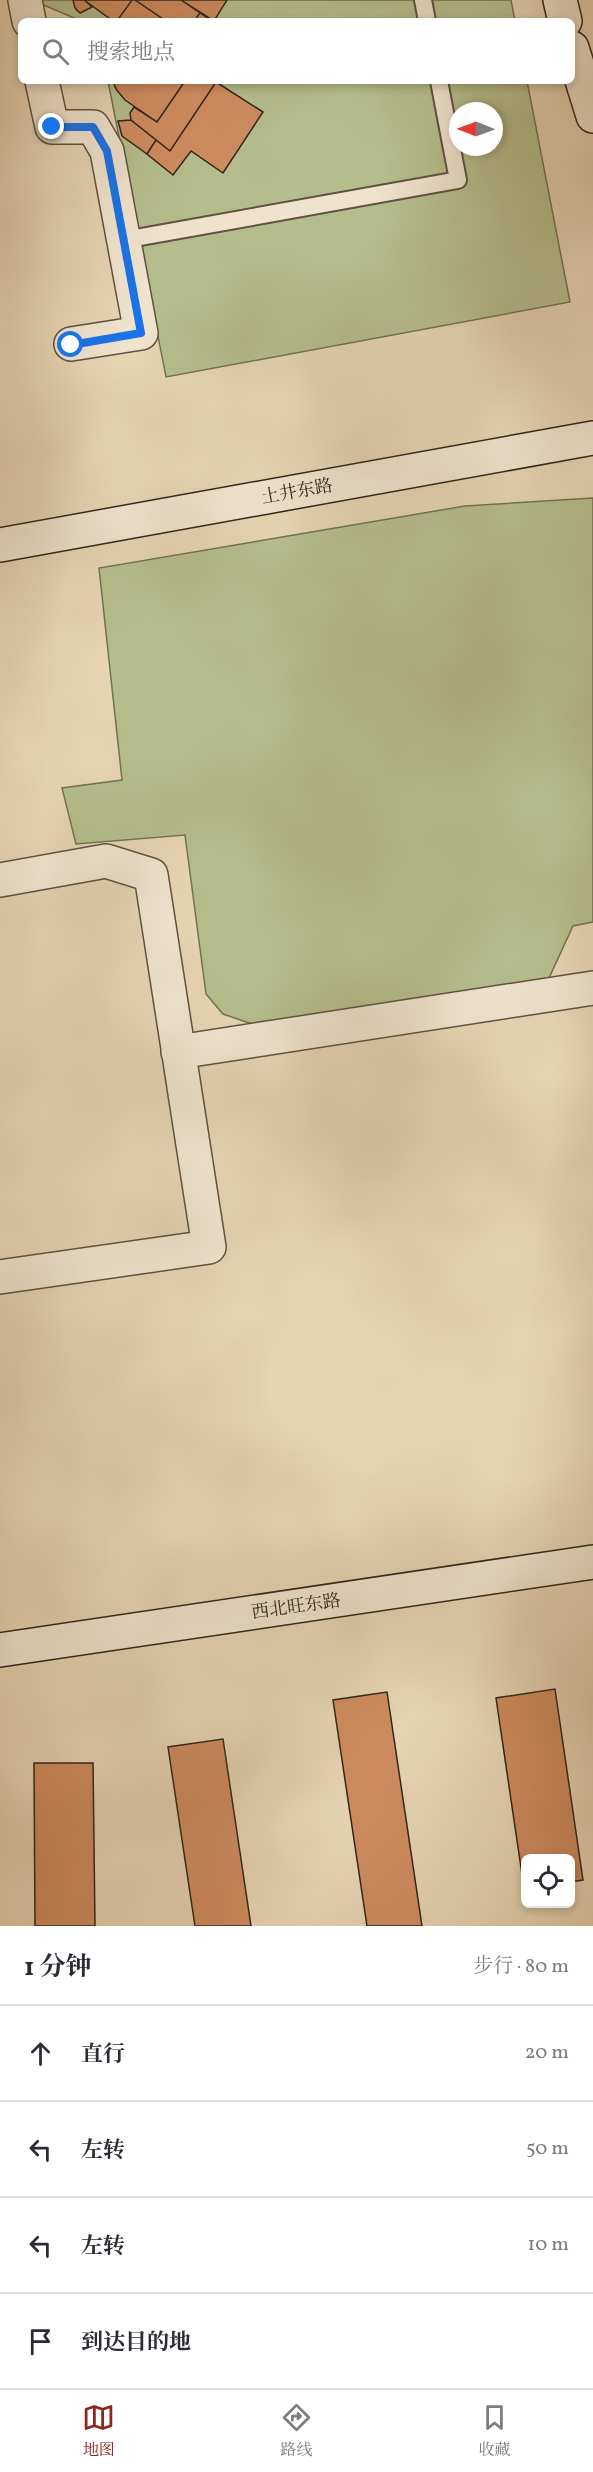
<!DOCTYPE html>
<html lang="zh">
<meta charset="utf-8">
<style>
:root{--surface:#fff;--page:#f2f2f3;--text:#2b2b33;--muted:#7c7c81;--line:#e1e1e2;--accent:#8f2418}
body{margin:0;font-family:Vollkorn,"Noto Serif SC",serif;background:var(--page);color:var(--text)}
.controls{position:absolute;right:18px;bottom:18px;display:grid;overflow:hidden;border-radius:9px;box-shadow:0 3px 9px #0003}
.controls button{width:54px;height:54px;display:grid;place-items:center;padding:0;border:0;border-bottom:2px solid var(--line);background:var(--surface);color:var(--text);font:30px sans-serif}
.compass{position:absolute;left:449px;top:102px;width:54px;height:54px;border-radius:50%;background:var(--surface);box-shadow:0 3px 9px #0003;rotate:271deg}
.stop{position:absolute;width:18px;height:18px;margin:-14px;border:4px solid #1a73e8;border-radius:50%;background:#fff}
.stop.end{background:#1a73e8;border-color:#fff;box-shadow:0 2px 6px #0008}
.list{margin:0;padding:0;list-style:none}
h2{display:flex;justify-content:space-between;align-items:center;height:78px;margin:0;padding:0 24px;font-size:26px}
h2 small{font-size:20px;font-weight:400;color:var(--muted)}
.list li{display:grid;grid-template-columns:39px 1fr auto;gap:18px;align-items:center;box-sizing:border-box;height:96px;padding:0 24px;border-top:2px solid var(--line)}
.list b{display:block;font-size:22px;white-space:nowrap}
.list em{font-size:20px;font-style:normal;color:var(--muted)}
.icon{flex:none;width:33px;height:33px;fill:none;stroke:currentColor;stroke-width:2;stroke-linecap:round;stroke-linejoin:round}
.map{position:relative;flex:none;width:593px;height:1926px;overflow:hidden}
.search{position:absolute;background:var(--surface);box-shadow:0 3px 9px #0003;left:18px;right:18px;top:18px;height:66px;display:flex;align-items:center;gap:15px;box-sizing:border-box;padding:0 21px;border-radius:9px;color:var(--muted);font-size:22px}
.sheet{height:462px;background:var(--surface)}
nav{display:flex;justify-content:space-around;align-items:center;box-sizing:border-box;height:84px;border-top:2px solid var(--line);background:var(--surface);font-size:16px;color:var(--muted)}
nav a{display:grid;justify-items:center;gap:3px}
nav .on{color:var(--accent)}
.map>svg:first-child{display:block}
</style>
<div class="map">
<svg width="593" height="1926" viewBox="0 0 593 1926">
<rect width="100%" height="100%" fill="#e6d4b3"/>
<filter id="stains"><feTurbulence type="fractalNoise" baseFrequency=".00333" numOctaves="4"/><feColorMatrix values="0 0 0 0 .2 0 0 0 0 .09 0 0 0 0 .02 0 0 0 .5 -.17"/></filter>
<radialGradient id="worn" r=".72"><stop offset=".6" stop-color="#630" stop-opacity="0"/><stop offset="1" stop-color="#630" stop-opacity=".3"/></radialGradient>
<path fill="#b5bd8c" stroke="#727254" stroke-width="1.5" fill-rule="evenodd" d="M32,0H511L515,21H81Z
M108,81H527L570,302L166,377ZM458,111H494V147H458Z
M593,498V922L573,926L549,978L252,1024L223,1014L206,994L185,835L76,844L62,788L122,780L99,568L465,506Z"/>
<path fill="#ce8c60" stroke="#30261b" stroke-width="1.5" d="M73,0H84L92,7L80,13L75,8Z
M84,0H132L117,21H113Z
M132,0H135L166,21H117Z
M135,0H181L200,13L194,21H166Z
M181,0H227L214,21Z
M200,13L212,21H194Z
M113,81H185L157,122L125,100L116,89Z
M185,81L216,82L170,151L131,120L130,113L134,107L157,122Z
M216,82L263,112L223,173L191,151L173,175L147,154L156,140L170,151Z
M131,120L156,140L147,154L122,136L118,121Z
M555,1689L583,1880L570,1882V1858H526L524,1888L496,1698Z
M387,1692L422,1926H367L333,1700Z
M223,1739L251,1926H195L168,1747Z
M34,1763H93L95,1926H35Z"/>
<g fill="none" stroke-linecap="round" stroke-linejoin="round">
<g stroke="#5e5241" stroke-width="20">
<path id="lane" d="M423,0L427,21
M124,240L458,180L439,81"/>
</g>
<g stroke="#5e5241" stroke-width="36">
<path id="street" d="M25,0L29,21
M42,81L52,127H93L107,151L141,333L71,344
M0,880L106,861L151,875L209,1247L0,1277
M178,1052L593,988"/>
</g>
<g stroke="#30261b" stroke-width="36">
<path id="secondary" d="M560,0L565,21
M572,48L593,116
M0,545L593,438
M0,1650L593,1562"/>
</g>
<use href="#lane" stroke="#efe3ce" stroke-width="16"/>
<use href="#street" stroke="#efe3ce" stroke-width="33"/>
<use href="#secondary" stroke="#efe3ce" stroke-width="33"/>
</g>
<g fill="none" stroke-linecap="round" stroke-linejoin="round">
<path stroke="#1a73e8" stroke-width="8" d="M52,127H93L107,151L141,333L71,345"/>
</g>
<g text-anchor="middle" stroke-width="4.5" stroke-linejoin="round" paint-order="stroke">
<g font-size="18" fill="#30261b" stroke="#efe3ce">
<text transform="translate(297 491) rotate(-10)" y="6">土井东路</text>
<text transform="translate(296 1606) rotate(-8)" y="6">西北旺东路</text>
</g>
</g>
<rect width="100%" height="100%" filter="url(#stains)"/>
<rect width="100%" height="100%" fill="url(#worn)"/>
</svg>
<div class="controls">
<button><svg class="icon" aria-label="locate" viewBox="0 0 24 24"><circle cx="12" cy="12" r="6"/><path d="M12 2v4M12 18v4M2 12h4M18 12h4"/></svg></button>
</div>
<svg class="compass" viewBox="-18 -18 36 36"><path d="M0-13l5 13h-10z" fill="#e53935"/><path d="M0 13l5-13h-10z" fill="#7c7c81"/></svg>
<div class="stop" style="left:71px;top:345px"></div>
<div class="stop end" style="left:52px;top:127px"></div>
<div class="search"><svg class="icon" aria-label="search" viewBox="0 0 24 24"><circle cx="10" cy="10" r="6"/><path d="M15 15l6 6"/></svg>搜索地点</div>
</div>
<section class="sheet">
<h2>1 分钟<small>步行 · 80 m</small></h2>
<ul class="list">
<li><svg class="icon" aria-label="ahead" viewBox="0 0 24 24"><path d="M12 20V5M6 11l6-6 6 6"/></svg><div><b>直行</b></div><em>20 m</em></li>
<li><svg class="icon" aria-label="left" viewBox="0 0 24 24"><path d="M17 20v-9H6M10 6l-5 5 5 5"/></svg><div><b>左转</b></div><em>50 m</em></li>
<li><svg class="icon" aria-label="left" viewBox="0 0 24 24"><path d="M17 20v-9H6M10 6l-5 5 5 5"/></svg><div><b>左转</b></div><em>10 m</em></li>
<li><svg class="icon" aria-label="arrive" viewBox="0 0 24 24"><path d="M6 21V4h12l-3 4 3 4H6"/></svg><div><b>到达目的地</b></div></li>
</ul>
</section>
<nav>
<a class="on"><svg class="icon" aria-label="map" viewBox="0 0 24 24"><path d="M3 6l6-2 6 2 6-2v14l-6 2-6-2-6 2zM9 4v14M15 6v14"/></svg>地图</a>
<a><svg class="icon" aria-label="directions" viewBox="0 0 24 24"><path d="M12 3l9 9-9 9-9-9zM9 14v-3h6M13 9l2 2-2 2"/></svg>路线</a>
<a><svg class="icon" aria-label="saved" viewBox="0 0 24 24"><path d="M7 4h10v16l-5-4-5 4z"/></svg>收藏</a>
</nav>
